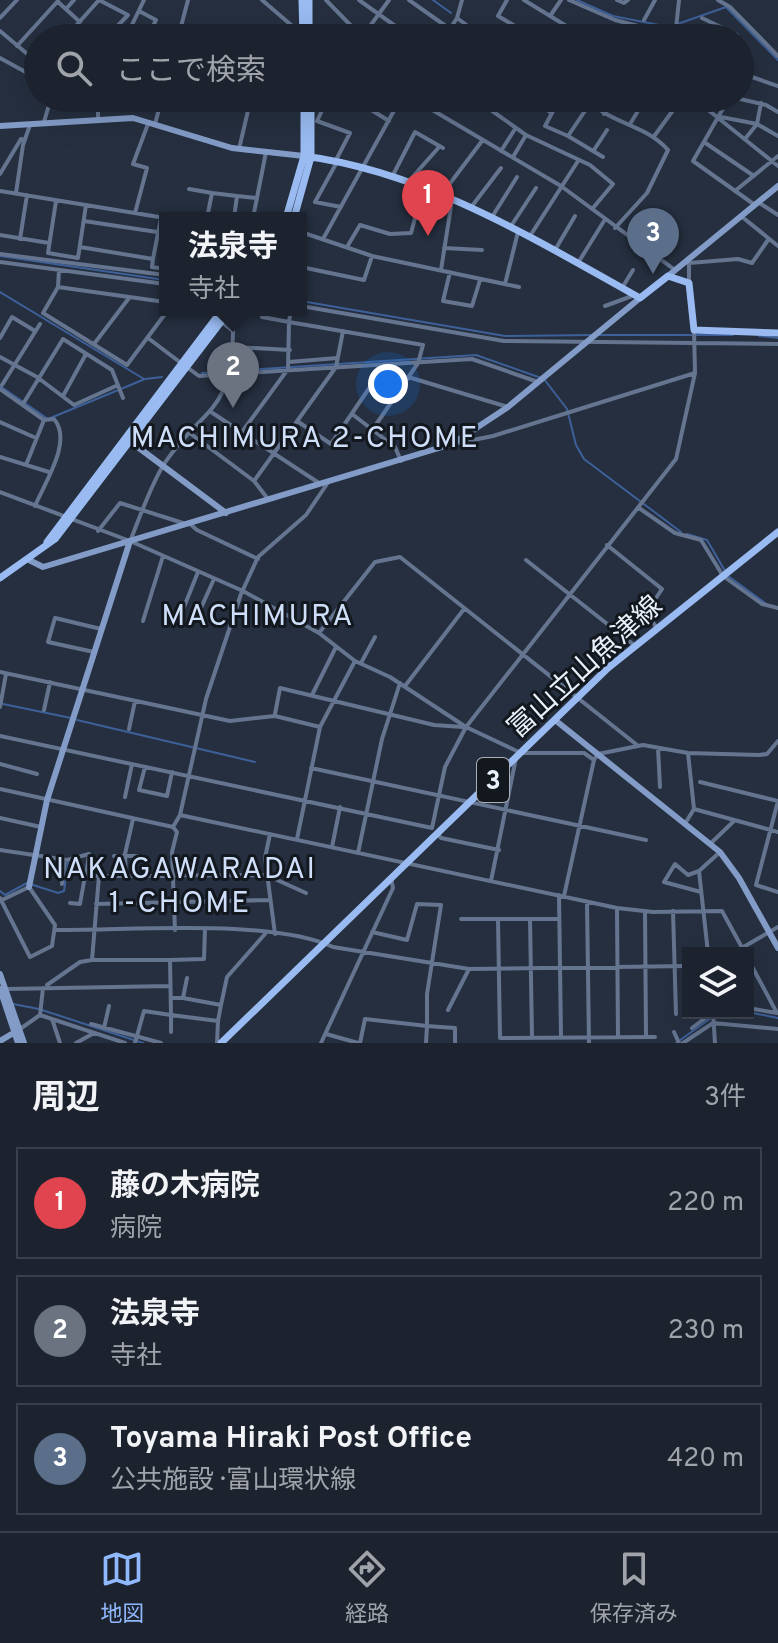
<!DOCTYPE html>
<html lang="ja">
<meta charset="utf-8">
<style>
:root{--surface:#1c232f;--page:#252b37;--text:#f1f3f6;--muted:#a0a4aa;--line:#3a404b;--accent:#8fb8fd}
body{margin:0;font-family:Overpass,"Noto Sans JP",sans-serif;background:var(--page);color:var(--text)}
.controls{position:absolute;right:24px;bottom:24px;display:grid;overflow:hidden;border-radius:0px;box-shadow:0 8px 32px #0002}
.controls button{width:72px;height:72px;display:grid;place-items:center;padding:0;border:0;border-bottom:2px solid var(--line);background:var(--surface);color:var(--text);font:40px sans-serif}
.you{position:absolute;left:388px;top:384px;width:28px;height:28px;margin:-20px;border:6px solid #fff;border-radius:50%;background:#1a73e8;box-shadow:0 0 0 12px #1a73e833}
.badge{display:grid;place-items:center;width:52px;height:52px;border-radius:50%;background:var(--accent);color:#fff;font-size:26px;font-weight:700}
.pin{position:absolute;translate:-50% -66px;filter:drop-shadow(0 2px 4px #0008)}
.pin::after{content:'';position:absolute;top:42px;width:28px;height:24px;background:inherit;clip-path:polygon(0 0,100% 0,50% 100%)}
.popup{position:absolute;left:159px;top:212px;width:148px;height:104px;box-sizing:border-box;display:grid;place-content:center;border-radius:0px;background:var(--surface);filter:drop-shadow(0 2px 6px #0005);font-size:26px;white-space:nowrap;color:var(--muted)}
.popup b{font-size:30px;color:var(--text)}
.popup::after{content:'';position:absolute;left:50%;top:100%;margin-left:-16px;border:16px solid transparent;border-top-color:var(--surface)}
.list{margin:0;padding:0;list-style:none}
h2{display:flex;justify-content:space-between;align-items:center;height:104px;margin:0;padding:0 32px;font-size:34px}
h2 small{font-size:26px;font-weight:400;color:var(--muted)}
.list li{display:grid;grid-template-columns:52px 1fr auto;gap:24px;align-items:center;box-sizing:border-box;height:112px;margin:0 16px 16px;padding:0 16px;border:2px solid var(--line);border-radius:0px}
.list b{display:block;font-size:30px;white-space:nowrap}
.list p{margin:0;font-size:26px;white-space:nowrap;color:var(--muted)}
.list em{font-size:26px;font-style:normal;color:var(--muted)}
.icon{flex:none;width:44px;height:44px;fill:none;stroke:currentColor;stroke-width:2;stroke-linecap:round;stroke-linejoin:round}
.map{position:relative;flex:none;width:778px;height:1043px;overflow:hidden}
.search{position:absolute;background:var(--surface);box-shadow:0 8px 32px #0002;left:24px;right:24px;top:24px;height:88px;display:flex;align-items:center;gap:20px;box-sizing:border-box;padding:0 28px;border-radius:44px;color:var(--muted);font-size:30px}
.sheet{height:488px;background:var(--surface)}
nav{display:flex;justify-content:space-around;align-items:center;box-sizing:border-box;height:112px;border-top:2px solid var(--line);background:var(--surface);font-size:22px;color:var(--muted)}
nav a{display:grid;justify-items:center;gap:4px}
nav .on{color:var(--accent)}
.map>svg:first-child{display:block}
</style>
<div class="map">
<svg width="778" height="1043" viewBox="0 0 778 1043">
<rect width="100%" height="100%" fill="#252f3f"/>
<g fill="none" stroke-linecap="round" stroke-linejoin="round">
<path stroke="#3d6099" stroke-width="2" d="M433,0L451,13
M577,0L613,16L669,27L726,7L778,60
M0,256L165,280
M0,292L144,379
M301,301L505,336L593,335
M599,335H733
M759,336L778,338
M202,373L476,355L544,379L567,409L576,445L584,459L681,532
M0,386L48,419L145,379L162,377
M687,534L707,540L725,571
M728,576L765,603
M3,704L71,718
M77,720L255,762
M0,891L5,895L27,883L58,893L64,891L68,863
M13,1004L39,1009L143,1043
M748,1012L778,1018
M676,1043L718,1013"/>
<path stroke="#657590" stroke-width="4" d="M262,0L304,36
M326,0L362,37L389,0
M359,0L412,38
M409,0L450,29
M507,0L498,16L535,38
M524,0L586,38
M569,0L615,20L642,27L636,38
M617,0L624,3L628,0
M718,0L730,7L778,56
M58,2L80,22
M66,9L74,0
M139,11L156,20L147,38
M550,16L561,0
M0,18L17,0
M457,18L484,38
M702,18L737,35L735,38
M644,20L655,0
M0,31L38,63
M65,38L99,0L128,15L106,38
M131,38L129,31L144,0
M178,38L188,0
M444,38L457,18L462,0
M675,38L679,0
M17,46L58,1
M740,53L746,60L744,74
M0,58L31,75L38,67
M740,73L778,86
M98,98V118
M328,98L317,121L350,133L336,160
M337,98L365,106L389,121
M412,98L561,186L675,270
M474,98L526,135L590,165L613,184L593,208
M527,98L552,113L560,98
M656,98L672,109
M703,98L702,105L778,166
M729,98L693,161L755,205
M736,98L766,105L778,112
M552,113L545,126L568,136L591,102C613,125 645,124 668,150L647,193L615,228
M604,114L614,98
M721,117L757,124L778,136
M44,122L51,98
M155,124L162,98
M630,124L646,98
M655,135L682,98
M568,136L603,157
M745,139L757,124L761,103
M704,142L754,176
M239,149L251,98
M594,150L607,130
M501,151L515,129
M513,157L526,135
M337,162L315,202L341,207
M0,174L21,139L25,140
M392,177L415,132L443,148
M409,181L440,146
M189,189L212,193
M0,191L165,218
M735,191L778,156
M16,193L23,145L30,125
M442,194L482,141
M237,196L257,198
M56,201L48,253L78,258L86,205
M758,202L778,215
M472,206L501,168
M135,213L147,168L133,164L148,124
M741,216L778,246
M492,217L517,177
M207,218L212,193L237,196L234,218
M253,218L266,152
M84,221L157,232
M511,226L536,188
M301,232L372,256L519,287
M0,235L49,243
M530,236L578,161
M20,239L27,195
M323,239L401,98
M80,247L153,259L161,218
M347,247L360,225L390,234L411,233L423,189
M444,248L482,250
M555,250L575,216
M0,254L165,275
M153,259L152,267L165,269
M689,261V283
M0,262L165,284
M578,263L604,221
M689,263L738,259L752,263L768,240
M301,267L364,280L372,256
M441,270L452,200
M450,272L443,301L472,306L480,280
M505,284L518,232
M58,287L59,270
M622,288L633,270
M165,302L58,287L43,313L127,365L168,310
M301,306L504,341L778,344
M605,306L632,296
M262,317L289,322L291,310
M0,338L12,317L35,331
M148,338L181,363
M94,344L129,298
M233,347L290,350
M0,357L37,377L74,405L118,385
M289,362L337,358
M188,368L199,376L472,359L538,382
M408,377L508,407
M2,385L40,324
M0,389L44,420L54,419C73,441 45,482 35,506
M63,396L86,354
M23,404L63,339L112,370L123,398
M211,412L319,483
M352,414L395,447L401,461
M297,421L331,444L385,365
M0,422L36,438
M242,432L288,369L289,322L423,345L418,363L373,429
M191,434L254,481L268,499
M453,444L493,436L695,373
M0,457L49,472
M26,465L44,420
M254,481L336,367L343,331
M0,492L130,541L243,591L319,633L355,661L390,677L466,727L521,753H584L594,760
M639,508L675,533L701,540L723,576L762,604L778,608
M190,524L197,530L258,559
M98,531L120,503L183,523
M131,539C141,514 150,487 164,464C204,405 232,415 233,331L220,321
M607,545L662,589L646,613L657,628
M526,560L634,645
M184,607L198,572
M201,608L214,579
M143,621L163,556
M319,633L375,562L400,557L637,745
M94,652L48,642L55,618L101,629
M361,663L375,637
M0,672L230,721L275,716L320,727
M405,686L464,609
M312,695L336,647
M0,707L6,674
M44,710L50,682
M275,714L280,688L434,725L463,727
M129,729L135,701
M0,736L432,828
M658,748L660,787
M0,764L37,774
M145,767L139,790L167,796L172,772
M311,768L646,840
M700,782L778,801
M0,789L173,827L180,815L206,699L241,594L258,557L306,515L327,484
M125,797L132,764
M778,801L756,885L778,892
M694,809L778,832
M180,815L617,908L653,912L722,911L745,953
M0,818L41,827
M686,822L694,809L688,753
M173,827L177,832L172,852L175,930
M432,828L445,767L466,727L676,459L695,373L694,330
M270,834L265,858L275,934
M438,834L441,838L499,850
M297,839L320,727L355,661
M711,843L734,821
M332,847L340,807
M0,850L67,860L89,854L86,876L266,875L306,893
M358,853L382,739L400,683
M114,856H143
M699,871L688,875L675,864L664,882L701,892
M126,876L125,854L133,819
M491,881L516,758
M62,884L65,860
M559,895L561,1037
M564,896L594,760L598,754L643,745L688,753L759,755L767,754L778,741
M0,898L30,957L52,946L55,925L29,887L2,900
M587,902L589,1043
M70,903L80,904L85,876
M96,904L270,900
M617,908L618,1037
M645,911L646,1037
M673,911L676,1014
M461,919H558
M498,919L500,1038L655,1037
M530,919L532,1037
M55,930C129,931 269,918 333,947L469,969L688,966
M372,932L407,940L417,904L441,905L427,994V1026L455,1028V1043
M708,953L699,871L720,852
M733,953L778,927
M748,959L777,1013L748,1008
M92,960H170
M47,985L80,962L92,960L99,876
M6,989L169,986
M171,998H183L187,978
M183,998L221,1005L227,977L265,934
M448,1010L469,969
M713,1013L715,1043
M40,1015L125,1043
M52,1019L60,1043
M91,1024L161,1043
M104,1028L109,1006
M692,1028L712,1013
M20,1029L40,1015L43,988
M171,1032V1015L218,1021L221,1005
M674,1032L679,1043
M326,1034L358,1043
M76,1043L94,1033
M135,1043L144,1011L171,1015L170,960L204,959L205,929
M217,1043L218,1021
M321,1043L393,888L391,878
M360,1043L365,1019L427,1026L426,1043
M683,1043L713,1023L778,1029"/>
<path stroke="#839cc7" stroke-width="6" d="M0,126L133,118L232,148L304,156
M668,276L778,186
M127,439L226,513
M29,560L43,567L452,444L508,407L640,298
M555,720L720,852L739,878L778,948
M29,887L47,800L130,541
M0,974L24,1043
M0,989L18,1043
M0,1041L15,1032"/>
<path stroke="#99bbf1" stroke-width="7" d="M302,0L303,38
M309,0V38
M304,156C426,172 534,239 640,298L668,276L689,283L694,330L778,333
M286,218L304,156V98
M294,218L311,157V98
M47,542L222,310
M0,578L55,539L230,310
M221,1043L608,668L778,532"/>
</g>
<g text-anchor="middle" stroke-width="6" stroke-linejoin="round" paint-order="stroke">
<rect fill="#13171e" stroke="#a9afb9" stroke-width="2" x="477" y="758" width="32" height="44" rx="6"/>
<g font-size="26" font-weight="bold" fill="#e9f0fb">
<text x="493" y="789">3</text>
</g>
<g font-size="28" fill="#e9f0fb" stroke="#13171e">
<text transform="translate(584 666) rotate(-42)" y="10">富山立山魚津線</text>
</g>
<g font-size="30" letter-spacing="2" fill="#cfdffa" stroke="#13171e">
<text x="305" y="447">MACHIMURA 2-CHOME</text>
<text x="258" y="625">MACHIMURA</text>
<text x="180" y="878">NAKAGAWARADAI<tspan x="180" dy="34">1-CHOME</tspan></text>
</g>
</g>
</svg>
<div class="controls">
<button><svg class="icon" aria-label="layers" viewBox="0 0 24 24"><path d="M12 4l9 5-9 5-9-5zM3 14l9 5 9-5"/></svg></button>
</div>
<div class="you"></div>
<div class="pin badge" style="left:428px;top:236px;background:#e0444e">1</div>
<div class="pin badge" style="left:233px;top:408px;background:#6b7280">2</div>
<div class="popup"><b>法泉寺</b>寺社</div>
<div class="pin badge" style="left:653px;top:274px;background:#5c6f8a">3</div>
<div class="search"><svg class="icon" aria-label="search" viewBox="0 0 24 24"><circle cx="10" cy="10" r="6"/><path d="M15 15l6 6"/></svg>ここで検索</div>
</div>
<section class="sheet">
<h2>周辺<small>3件</small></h2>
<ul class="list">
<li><span class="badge" style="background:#e0444e">1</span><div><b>藤の木病院</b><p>病院</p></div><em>220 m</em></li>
<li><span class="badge" style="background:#6b7280">2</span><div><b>法泉寺</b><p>寺社</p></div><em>230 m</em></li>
<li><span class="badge" style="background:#5c6f8a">3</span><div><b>Toyama Hiraki Post Office</b><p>公共施設 · 富山環状線</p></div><em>420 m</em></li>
</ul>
</section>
<nav>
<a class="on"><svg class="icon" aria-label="map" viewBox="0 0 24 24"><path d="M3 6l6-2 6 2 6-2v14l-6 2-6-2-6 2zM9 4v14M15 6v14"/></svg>地図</a>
<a><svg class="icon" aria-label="directions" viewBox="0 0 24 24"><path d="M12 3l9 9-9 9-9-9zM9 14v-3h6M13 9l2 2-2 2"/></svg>経路</a>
<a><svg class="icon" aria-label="saved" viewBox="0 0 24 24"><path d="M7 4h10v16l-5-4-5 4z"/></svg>保存済み</a>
</nav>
